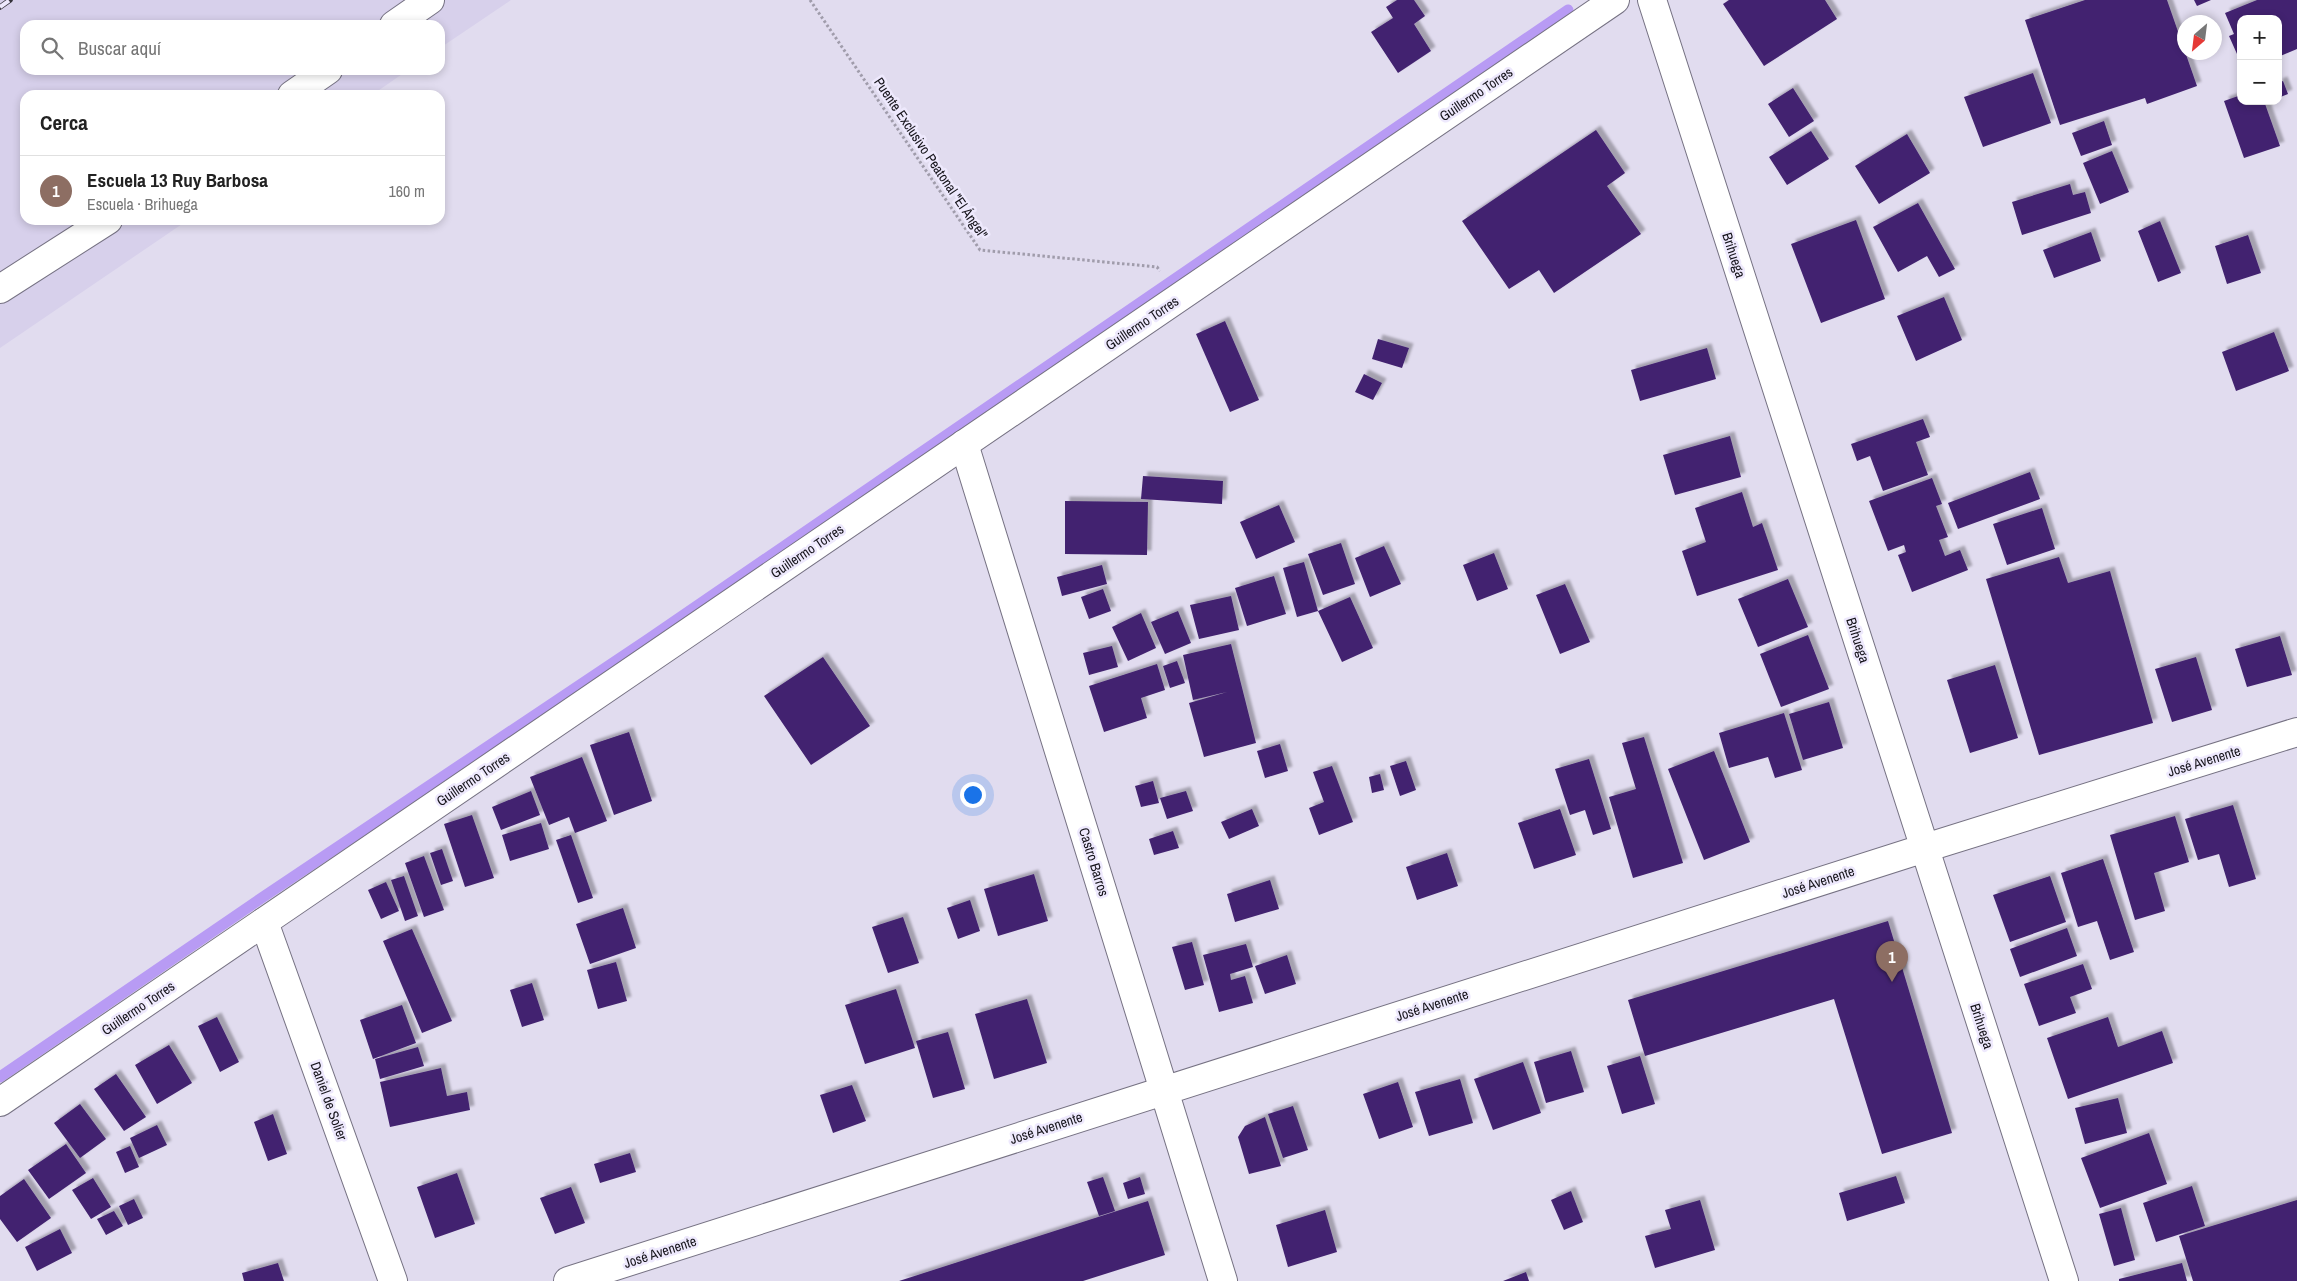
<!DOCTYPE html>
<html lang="es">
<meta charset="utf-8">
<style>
:root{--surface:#fff;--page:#f6f6f6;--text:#222;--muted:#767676;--line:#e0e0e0;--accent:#0f766e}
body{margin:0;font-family:"Archivo Narrow",sans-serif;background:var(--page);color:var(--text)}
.controls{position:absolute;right:15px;top:15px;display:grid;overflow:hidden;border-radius:10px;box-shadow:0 2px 8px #0003}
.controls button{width:45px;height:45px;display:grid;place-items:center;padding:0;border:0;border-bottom:1px solid var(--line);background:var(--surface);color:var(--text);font:25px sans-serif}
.compass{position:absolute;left:2177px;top:15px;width:45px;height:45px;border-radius:50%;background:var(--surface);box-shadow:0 2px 8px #0003;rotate:208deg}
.you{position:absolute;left:972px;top:794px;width:18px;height:18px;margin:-12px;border:4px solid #fff;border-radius:50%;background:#1a73e8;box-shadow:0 0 0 8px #1a73e833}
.badge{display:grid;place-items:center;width:32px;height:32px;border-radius:50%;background:var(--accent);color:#fff;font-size:16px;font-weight:700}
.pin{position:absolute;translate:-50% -41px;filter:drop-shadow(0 1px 2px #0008)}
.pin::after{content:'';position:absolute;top:26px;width:18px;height:15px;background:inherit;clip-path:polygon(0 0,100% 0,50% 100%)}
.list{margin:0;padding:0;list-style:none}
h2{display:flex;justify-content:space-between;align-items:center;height:65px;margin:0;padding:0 20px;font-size:21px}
h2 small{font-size:16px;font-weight:400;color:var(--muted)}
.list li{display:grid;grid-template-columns:32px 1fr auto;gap:15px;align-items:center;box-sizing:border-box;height:70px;padding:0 20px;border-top:1px solid var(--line)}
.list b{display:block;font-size:19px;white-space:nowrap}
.list p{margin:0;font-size:16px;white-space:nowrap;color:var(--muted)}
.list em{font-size:16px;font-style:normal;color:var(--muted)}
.icon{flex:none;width:28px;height:28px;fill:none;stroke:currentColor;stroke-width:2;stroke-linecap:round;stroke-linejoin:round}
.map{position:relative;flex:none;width:2297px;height:1281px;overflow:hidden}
.search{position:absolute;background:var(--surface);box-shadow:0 2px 8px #0003;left:20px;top:20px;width:425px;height:55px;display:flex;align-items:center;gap:12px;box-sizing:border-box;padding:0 18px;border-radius:15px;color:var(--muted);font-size:19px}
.panel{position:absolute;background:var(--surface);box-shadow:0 2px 8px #0003;left:20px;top:90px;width:425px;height:135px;border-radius:15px}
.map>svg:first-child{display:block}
</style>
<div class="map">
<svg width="2297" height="1281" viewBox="0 0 2297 1281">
<defs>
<filter id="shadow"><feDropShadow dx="4.5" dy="-4.5" stdDeviation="1" flood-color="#0004"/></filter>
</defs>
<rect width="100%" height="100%" fill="#e1dcef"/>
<path fill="#d7d0eb" d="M0,0H511L440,48V25H25V70H408L372,95H25V220H188L0,348Z"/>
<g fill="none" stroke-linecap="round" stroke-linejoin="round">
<path stroke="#b89bf4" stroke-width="11" d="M0,1077L266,895L647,640L1568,10"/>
</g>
<path fill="#42226f" filter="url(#shadow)" d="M1397,0H1414L1425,16L1414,24L1431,51L1398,73L1371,32L1393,18L1386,7Z
M1729,0H1825L1837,19L1764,66L1723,4Z
M2085,0H2167L2197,86L2147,104L2145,98L2060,125L2025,20Z
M2194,0H2211L2197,6Z
M2257,0H2297V49L2278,57V19H2241V63L2229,36L2234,34L2225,13Z
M2033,73L2051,123L1983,147L1964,97Z
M2283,81L2288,94L2278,98V83Z
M1793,88L1814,121L1789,137L1768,104Z
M2241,95V101H2264L2280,146L2244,158L2224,101Z
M2104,121L2112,145L2081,156L2072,133Z
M1596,130L1625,173L1607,186L1641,234L1554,293L1539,270L1509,289L1462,221Z
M1811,131L1829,159L1787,185L1769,157Z
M1907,134L1930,173L1879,204L1855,166Z
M2112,151L2129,192L2100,204L2083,163Z
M2070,184L2073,195L2085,192L2091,213L2022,235L2012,202Z
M1918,203L1955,269L1939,277L1927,256L1898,272L1873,227Z
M1856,220L1885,299L1821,323L1791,244Z
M2160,221L2181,273L2158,282L2138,231Z
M2091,232L2101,261L2054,278L2043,250Z
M2248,235L2261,273L2227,284L2215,246Z
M1944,297L1962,340L1916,361L1897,316Z
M1225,321L1259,400L1230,412L1196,334Z
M2274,332L2289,371L2236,391L2222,352Z
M1378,339L1409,348L1402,368L1372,359Z
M1707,348L1716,379L1640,401L1631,370Z
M1364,374L1382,383L1373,400L1355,392Z
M1923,419L1930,437L1916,442L1928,475L1883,491L1870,456L1857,461L1851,444Z
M1730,436L1741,477L1675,495L1663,455Z
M2030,472L2040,499L1958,529L1948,503Z
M1143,476L1223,481L1222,504L1141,499Z
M1932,478L1942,504L1936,506L1948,537L1939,540L1945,556L1960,550L1968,570L1912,592L1898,555L1906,552L1904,545L1888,551L1869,501Z
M1742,492L1753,527L1762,523L1778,570L1697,596L1682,551L1706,542L1695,508Z
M1065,501L1148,502L1147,555L1065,554Z
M1279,505L1295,542L1256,559L1240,522Z
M2042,508L2055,549L2007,565L1993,524Z
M1341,543L1355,584L1323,595L1308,554Z
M1384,546L1401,584L1370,597L1355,558Z
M1494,553L1508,589L1477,601L1463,565Z
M2059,557L2068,583L2110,571L2153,723L2039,755L1986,579Z
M1304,562L1318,611L1297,617L1283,568Z
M1102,565L1107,584L1062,596L1057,577Z
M1274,576L1286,614L1247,626L1235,588Z
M1788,579L1808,627L1758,647L1738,599Z
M1565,584L1590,642L1560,654L1536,595Z
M1103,589L1111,611L1089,619L1081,597Z
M1231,596L1239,630L1199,639L1190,605Z
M1350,597L1373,648L1342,662L1318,611Z
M1178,611L1191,643L1165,654L1151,622Z
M1141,613L1156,648L1128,661L1112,627Z
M1808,635L1829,689L1781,707L1760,654Z
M2280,636L2292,675L2247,687L2235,649Z
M1231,644L1256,743L1204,757L1189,703L1227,692L1193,700L1183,655Z
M1112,646L1118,667L1089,675L1083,653Z
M823,657L870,726L811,765L764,696Z
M2196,657L2212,710L2172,722L2155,669Z
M1177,661L1185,683L1170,688L1163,666Z
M1157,664L1165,690L1141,698L1147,718L1104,732L1089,686Z
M1995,665L2018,738L1970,753L1947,680Z
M1829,702L1843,748L1803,760L1789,714Z
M1784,713L1802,770L1775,778L1768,757L1729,768L1719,733Z
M629,732L652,801L614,815L590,745Z
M1644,737L1683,863L1633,878L1609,797L1636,789L1622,743Z
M1280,744L1288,771L1265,778L1257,751Z
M1714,751L1750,842L1704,860L1668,769Z
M582,757L607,821L575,833L569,817L549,825L530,777Z
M1589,759L1611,829L1593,835L1585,810L1570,815L1555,769Z
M1406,761L1416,790L1400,796L1390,766Z
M1332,766L1353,822L1319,835L1309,808L1324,802L1313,772Z
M1380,774L1384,790L1372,793L1369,777Z
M1153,781L1159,803L1141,807L1135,786Z
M531,791L540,815L501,830L492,807Z
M1186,791L1193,811L1167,819L1160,798Z
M2233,805L2256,879L2229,887L2219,854L2198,860L2185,819Z
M1252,809L1259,826L1229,839L1221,822Z
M1560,809L1576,855L1534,869L1518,823Z
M472,815L494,878L465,887L444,824Z
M2175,816L2189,862L2154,873L2165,911L2135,920L2110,835Z
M541,823L549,849L510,861L502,835Z
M1173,831L1179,848L1154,855L1149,839Z
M571,835L593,898L578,903L556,840Z
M442,849L453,881L441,885L430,853Z
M1447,853L1458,886L1417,900L1406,867Z
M424,856L444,910L424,917L405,863Z
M2103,859L2134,952L2110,960L2097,921L2078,927L2061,873Z
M1034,874L1048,921L998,936L984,889Z
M404,876L418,916L405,921L391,880Z
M2050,876L2066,922L2010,942L1993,895Z
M1270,880L1279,909L1235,922L1227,894Z
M386,882L399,911L381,919L368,890Z
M970,900L980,931L958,939L947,908Z
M623,908L636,948L590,964L576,924Z
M903,917L919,963L888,973L872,927Z
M1888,921L1952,1133L1882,1154L1834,999L1645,1056L1628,1000Z
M2067,928L2077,956L2020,977L2010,949Z
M412,929L452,1021L422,1033L383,941Z
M1192,942L1204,985L1185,990L1172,947Z
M1246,944L1253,967L1230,974L1231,980L1245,976L1253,1003L1219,1012L1203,955Z
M1287,955L1296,984L1265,994L1255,966Z
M616,962L627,1001L598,1009L587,970Z
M2083,964L2092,989L2070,997L2076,1013L2039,1026L2024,984Z
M532,983L544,1020L522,1027L510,990Z
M896,989L915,1048L865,1064L845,1005Z
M1027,999L1047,1063L994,1079L975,1014Z
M402,1005L416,1043L373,1059L360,1020Z
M217,1017L239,1062L220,1072L198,1026Z
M2108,1017L2118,1047L2162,1031L2173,1063L2068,1099L2047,1038Z
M948,1032L965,1089L933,1098L916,1041Z
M169,1045L192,1083L157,1104L135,1065Z
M418,1047L424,1066L380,1079L375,1059Z
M1571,1051L1584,1092L1546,1103L1534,1062Z
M1640,1056L1655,1104L1622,1114L1607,1066Z
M1523,1062L1541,1113L1493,1130L1474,1079Z
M441,1068L447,1096L467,1092L470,1110L390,1127L380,1082Z
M116,1074L146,1117L124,1131L94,1089Z
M1460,1079L1473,1123L1429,1136L1415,1092Z
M1398,1082L1413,1127L1379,1139L1363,1094Z
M852,1085L866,1121L833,1133L820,1095Z
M2118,1098L2127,1133L2085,1144L2075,1108Z
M80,1104L106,1139L80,1158L54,1123Z
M1293,1106L1308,1150L1283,1158L1268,1114Z
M273,1114L287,1154L268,1161L254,1122Z
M1265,1117L1281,1166L1249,1174L1238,1137L1245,1126Z
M157,1125L167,1145L139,1158L130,1138Z
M2149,1133L2167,1184L2100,1208L2081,1158Z
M66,1144L86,1173L49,1199L28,1170Z
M130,1146L139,1167L125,1173L116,1152Z
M630,1153L636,1172L600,1183L594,1164Z
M457,1173L475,1224L435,1238L417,1187Z
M1896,1176L1905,1203L1847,1221L1839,1193Z
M1103,1177L1115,1211L1099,1216L1087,1182Z
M1140,1177L1145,1194L1128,1199L1123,1183Z
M93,1178L111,1207L91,1219L72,1190Z
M24,1179L51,1218L17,1242L0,1219V1196Z
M2192,1186L2205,1226L2156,1242L2143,1203Z
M571,1187L585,1223L555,1234L540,1198Z
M1571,1191L1583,1222L1564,1230L1551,1200Z
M134,1199L143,1218L128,1225L119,1206Z
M1700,1200L1715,1250L1655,1268L1645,1236L1671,1229L1665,1210Z
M2297,1200V1281H2193L2179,1236Z
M1148,1201L1165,1255L1083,1281H899Z
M2121,1208L2135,1260L2114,1266L2099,1214Z
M1325,1210L1337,1252L1288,1267L1276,1225Z
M114,1211L123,1226L106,1235L97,1219Z
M60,1229L72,1253L37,1271L25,1247Z
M278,1263L284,1281H244L242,1273Z
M2182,1263L2187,1281H2119V1279Z
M1526,1272L1529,1281H1503Z"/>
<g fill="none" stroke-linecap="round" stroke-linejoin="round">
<g stroke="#767283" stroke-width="30">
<path id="street" d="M1652,0L2064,1281
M394,25L430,0
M292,95L328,70
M0,289L108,220
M964,444L1223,1281
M264,922L393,1281
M568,1281L1925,848L2297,732"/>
</g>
<g stroke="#767283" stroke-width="30">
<path id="secondary" d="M0,1102L1615,0"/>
</g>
<path stroke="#a09cab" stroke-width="3" stroke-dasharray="2.5 2.5" stroke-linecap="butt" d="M810,0L980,250L1157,267L1160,271"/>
<use href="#street" stroke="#fff" stroke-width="28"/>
<use href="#secondary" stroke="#fff" stroke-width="28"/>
<g stroke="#35323b" stroke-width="5.5">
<path id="rail" d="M0,7L10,0"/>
</g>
<use href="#rail" stroke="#eee9fd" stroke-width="4" stroke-dasharray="11" stroke-linecap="butt"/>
</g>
<g text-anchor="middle" stroke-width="5" stroke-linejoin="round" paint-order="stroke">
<g font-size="14" fill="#15131a" stroke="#eee9fd">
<text transform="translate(1476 94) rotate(-34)" y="5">Guillermo Torres</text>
<text transform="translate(931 158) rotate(56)" y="5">Puente Exclusivo Peatonal "El Ángel"</text>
<text transform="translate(1734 255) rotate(72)" y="5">Brihuega</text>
<text transform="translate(1142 323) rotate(-34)" y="5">Guillermo Torres</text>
<text transform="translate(807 551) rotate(-34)" y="5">Guillermo Torres</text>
<text transform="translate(1858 640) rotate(72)" y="5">Brihuega</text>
<text transform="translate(2204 761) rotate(-17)" y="5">José Avenente</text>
<text transform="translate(473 779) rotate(-34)" y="5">Guillermo Torres</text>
<text transform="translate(1094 862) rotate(73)" y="5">Castro Barros</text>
<text transform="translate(1818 882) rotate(-18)" y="5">José Avenente</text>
<text transform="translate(1432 1005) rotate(-18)" y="5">José Avenente</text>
<text transform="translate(138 1008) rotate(-34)" y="5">Guillermo Torres</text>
<text transform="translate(1982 1026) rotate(72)" y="5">Brihuega</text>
<text transform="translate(329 1101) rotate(70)" y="5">Daniel de Solier</text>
<text transform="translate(1046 1128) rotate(-18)" y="5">José Avenente</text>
<text transform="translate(660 1252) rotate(-18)" y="5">José Avenente</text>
</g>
</g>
</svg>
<div class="controls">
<button>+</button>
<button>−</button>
</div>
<svg class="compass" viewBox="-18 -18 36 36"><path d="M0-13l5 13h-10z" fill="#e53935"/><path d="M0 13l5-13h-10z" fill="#767676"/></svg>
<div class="you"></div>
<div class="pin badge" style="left:1892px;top:982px;background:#8d6e63">1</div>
<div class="search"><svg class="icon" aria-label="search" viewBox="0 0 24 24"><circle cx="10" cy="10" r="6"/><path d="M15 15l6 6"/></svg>Buscar aquí</div>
<section class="panel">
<h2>Cerca<small></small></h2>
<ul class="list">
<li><span class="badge" style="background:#8d6e63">1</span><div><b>Escuela 13 Ruy Barbosa</b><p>Escuela · Brihuega</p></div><em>160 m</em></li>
</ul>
</section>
</div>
